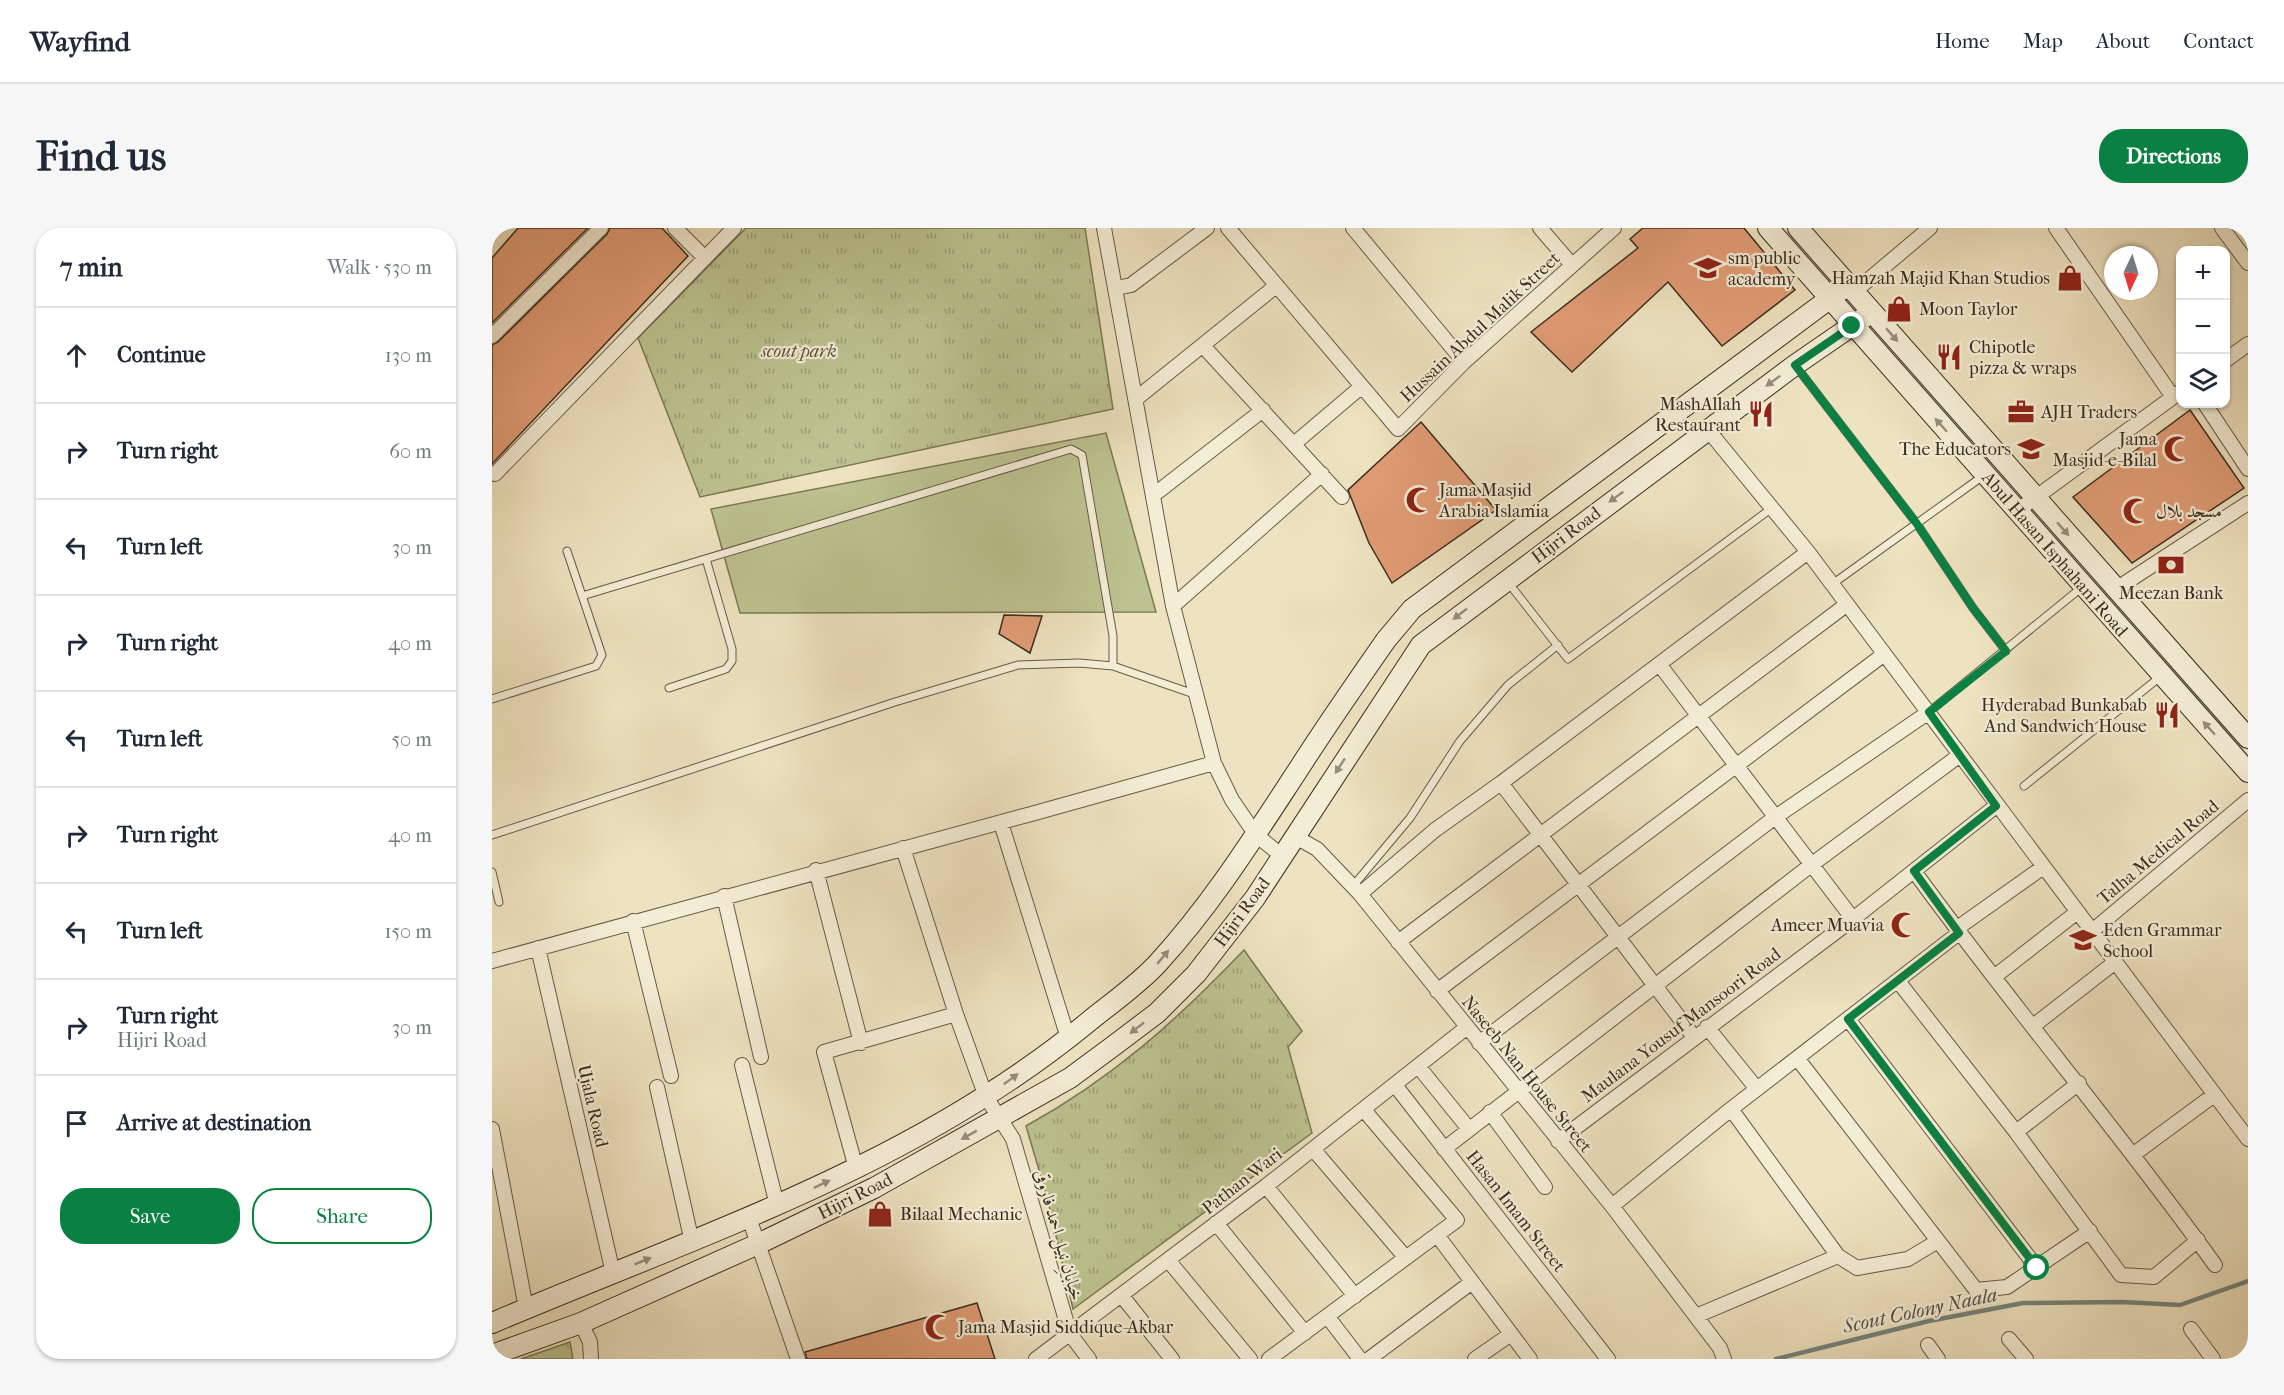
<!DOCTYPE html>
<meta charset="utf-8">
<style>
:root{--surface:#fff;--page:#f6f6f7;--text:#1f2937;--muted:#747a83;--line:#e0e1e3;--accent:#0b8043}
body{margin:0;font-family:"IM FELL French Canon",Amiri,serif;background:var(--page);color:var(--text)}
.controls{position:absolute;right:18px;top:18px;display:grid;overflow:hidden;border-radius:12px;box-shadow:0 2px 4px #0004}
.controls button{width:54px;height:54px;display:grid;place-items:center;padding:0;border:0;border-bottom:2px solid var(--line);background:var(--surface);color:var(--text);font:30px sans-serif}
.compass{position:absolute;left:1612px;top:18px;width:54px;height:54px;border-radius:50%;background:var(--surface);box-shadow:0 2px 4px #0004;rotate:184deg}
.stop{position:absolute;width:18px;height:18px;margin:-14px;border:4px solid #0b8043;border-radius:50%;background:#fff}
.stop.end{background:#0b8043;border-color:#fff;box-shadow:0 2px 6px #0008}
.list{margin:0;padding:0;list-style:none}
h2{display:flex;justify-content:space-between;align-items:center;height:78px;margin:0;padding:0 24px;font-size:26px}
h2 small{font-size:20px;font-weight:400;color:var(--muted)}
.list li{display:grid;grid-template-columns:39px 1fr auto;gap:18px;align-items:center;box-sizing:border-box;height:96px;padding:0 24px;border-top:2px solid var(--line)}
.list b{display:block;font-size:22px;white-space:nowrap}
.list p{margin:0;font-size:20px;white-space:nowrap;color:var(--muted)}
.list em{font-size:20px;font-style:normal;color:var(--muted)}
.actions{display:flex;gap:12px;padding:18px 24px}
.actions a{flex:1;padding:14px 0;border:2px solid var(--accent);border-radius:24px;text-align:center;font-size:21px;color:var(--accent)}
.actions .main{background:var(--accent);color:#fff}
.icon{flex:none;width:33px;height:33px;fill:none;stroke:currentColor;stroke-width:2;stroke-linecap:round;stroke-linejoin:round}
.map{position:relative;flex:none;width:1756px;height:1131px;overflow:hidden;border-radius:24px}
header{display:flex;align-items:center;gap:36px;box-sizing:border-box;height:84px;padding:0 30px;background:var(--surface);border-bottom:2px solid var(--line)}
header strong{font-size:28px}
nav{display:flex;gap:33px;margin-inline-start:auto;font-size:21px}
.intro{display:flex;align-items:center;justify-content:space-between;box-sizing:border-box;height:144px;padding:0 36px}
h1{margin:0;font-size:42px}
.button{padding:15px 27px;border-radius:24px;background:var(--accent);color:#fff;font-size:21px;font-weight:700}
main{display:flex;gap:36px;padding:0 36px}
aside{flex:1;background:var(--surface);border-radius:24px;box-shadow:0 2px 4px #0004}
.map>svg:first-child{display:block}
</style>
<header>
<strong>Wayfind</strong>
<nav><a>Home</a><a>Map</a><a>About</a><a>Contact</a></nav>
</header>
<div class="intro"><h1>Find us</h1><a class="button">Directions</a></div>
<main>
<aside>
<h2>7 min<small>Walk · 530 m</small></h2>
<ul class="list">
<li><svg class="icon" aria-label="ahead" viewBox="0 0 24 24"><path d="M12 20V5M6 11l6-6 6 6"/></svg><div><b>Continue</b></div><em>130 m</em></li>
<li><svg class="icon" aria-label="right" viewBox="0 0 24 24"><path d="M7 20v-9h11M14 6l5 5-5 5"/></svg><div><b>Turn right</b></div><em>60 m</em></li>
<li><svg class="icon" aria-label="left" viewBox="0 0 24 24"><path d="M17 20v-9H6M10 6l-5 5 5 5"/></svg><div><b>Turn left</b></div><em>30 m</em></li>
<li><svg class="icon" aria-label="right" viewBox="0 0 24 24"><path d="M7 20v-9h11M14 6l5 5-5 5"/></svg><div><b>Turn right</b></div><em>40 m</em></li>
<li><svg class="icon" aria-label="left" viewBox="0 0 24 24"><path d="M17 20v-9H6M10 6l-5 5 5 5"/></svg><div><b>Turn left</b></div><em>50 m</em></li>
<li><svg class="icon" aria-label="right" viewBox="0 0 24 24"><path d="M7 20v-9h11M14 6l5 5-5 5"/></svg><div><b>Turn right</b></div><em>40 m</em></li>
<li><svg class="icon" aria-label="left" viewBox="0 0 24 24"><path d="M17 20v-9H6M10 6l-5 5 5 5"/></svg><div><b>Turn left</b></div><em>150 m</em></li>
<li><svg class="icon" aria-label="right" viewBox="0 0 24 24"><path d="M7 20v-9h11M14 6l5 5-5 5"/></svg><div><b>Turn right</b><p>Hijri Road</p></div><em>30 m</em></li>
<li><svg class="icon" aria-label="arrive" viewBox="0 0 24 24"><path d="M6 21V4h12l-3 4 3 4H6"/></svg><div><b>Arrive at destination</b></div></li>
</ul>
<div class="actions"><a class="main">Save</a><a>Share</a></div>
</aside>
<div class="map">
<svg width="1756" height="1131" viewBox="0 0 1756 1131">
<defs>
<pattern id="park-tufts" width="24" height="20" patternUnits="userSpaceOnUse" patternTransform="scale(1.5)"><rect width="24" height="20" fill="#bcc390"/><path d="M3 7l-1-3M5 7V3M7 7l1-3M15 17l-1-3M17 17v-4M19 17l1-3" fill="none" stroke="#9a9f75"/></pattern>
</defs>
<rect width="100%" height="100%" fill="#eee3c0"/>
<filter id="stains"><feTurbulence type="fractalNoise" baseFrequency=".00333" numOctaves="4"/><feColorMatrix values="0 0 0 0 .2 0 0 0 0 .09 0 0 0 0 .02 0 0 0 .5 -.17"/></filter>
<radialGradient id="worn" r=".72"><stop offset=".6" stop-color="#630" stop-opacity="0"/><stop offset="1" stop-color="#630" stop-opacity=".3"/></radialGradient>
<path fill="#bcc390" stroke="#7a7858" stroke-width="1.5" d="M614,205L664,384L248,385L219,281Z"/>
<path fill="url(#park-tufts)" stroke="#7a7858" stroke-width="1.5" d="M254,0H593L621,181L208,269L146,110Z
M752,722L810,803L796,819L820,905L581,1081L555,969L534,898C621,850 684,793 752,722Z
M78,1114L81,1131H29Z"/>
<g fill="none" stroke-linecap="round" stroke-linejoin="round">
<path stroke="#74837c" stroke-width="4.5" d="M1284,1131L1437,1093L1531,1075L1630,1074L1688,1077L1756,1053"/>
</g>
<path fill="#e19c75" stroke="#392c20" stroke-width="1.5" d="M26,0H96L0,95V30Z
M118,0H170L196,28L0,236V117L6,114L115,6Z
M1151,0H1252L1303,62L1230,118L1176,54L1080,144L1039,104L1146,20L1138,11Z
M1698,182L1752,260L1640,335L1581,269Z
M929,194L1004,282L900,355L877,315L856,262Z
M512,387L550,388L538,425L507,406Z
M485,1075L503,1131H315L313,1124Z"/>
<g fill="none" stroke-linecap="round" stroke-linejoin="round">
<g stroke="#665a48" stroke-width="9">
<path id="service" d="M1303,137L1425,296L1481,380L1514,423
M1015,353L1076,431L1280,280
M1339,357L1491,248
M90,368L579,221L590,227L621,408V438
M177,460L234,441L240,433V421L214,331
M0,471L104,438L110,427L75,323
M1437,484L1589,360
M1532,558L1668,449
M0,607L403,474L526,437L587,435L621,438L705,467
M0,644L7,674
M861,658L918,590L968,513L1016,457L1066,417"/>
</g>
<g stroke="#665a48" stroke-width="16">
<path id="minor" d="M183,0L212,29
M612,0L681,378L722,535L740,572L764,607L789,627
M736,0L906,201L972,134L1122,0
M861,0L972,134
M1048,0L1080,37
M1564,0L1681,169
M1730,0L1756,35
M625,60L639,57L715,0
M1362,64L1438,0
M0,108L109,0
M712,119L850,269
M1734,132L1756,116
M645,170L784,58
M1713,176L1756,241
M1216,202L1316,324L1756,911
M803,215L869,159
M3,246L242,0
M663,266L771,182
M1525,283L1688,164
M1624,361L1756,275
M681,378L830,246
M1167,436L1361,691
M1009,555L1202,809
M509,595L576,810
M802,608L825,621L868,666L1120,978L1228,1120L1232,1131
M411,620L464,786L494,869L521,911L578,1106L597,1131
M324,642L369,815
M1422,643C1519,777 1627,903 1723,1037
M868,666L943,602L1009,555L1316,324
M232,668L269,829
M141,693L179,848
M1464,701L1550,640
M1599,704L1756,572
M906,714L1354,377
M46,720L121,1045
M0,733C241,666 482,603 722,535
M1502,749L1584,685
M1406,753L1524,904L1629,1047L1662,1049L1706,1012
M945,763L1391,427
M1356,791L1545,1040
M1541,798L1622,735
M1215,799L1265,861
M987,815L1282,590L1437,484
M1305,830L1484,1062L1515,1059L1598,1003
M250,837L285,977
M926,838L977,901
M903,857L1116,1131
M165,859L200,1014
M998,884L1053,959
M0,901L34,1080
M1524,904L1587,855
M1066,913L1361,691L1504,578
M821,921L914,1030
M952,921L1319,637L1468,527
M1642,926L1722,867
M364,940L332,824L464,786
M774,958L863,1068
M1120,978L1239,881L1467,705
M257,990L306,1131
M724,995L813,1105
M945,1007L1038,1131
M1346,1028L1365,1040L1416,1031L1446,1013
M676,1032L758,1131
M630,1068L680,1131
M835,1088L868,1131
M1204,1088L1346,1028L1239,881
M89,1095L98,1114L99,1131
M1699,1101L1721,1131
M1517,1111L1534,1131
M1436,1117L1446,1131
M544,1131L774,958L974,800
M777,1131L965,992L872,882
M877,1131L980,1054
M983,1131L1019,1106"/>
</g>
<g stroke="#392c20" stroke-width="22">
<path id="secondary" d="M1276,0L1756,544
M1306,0L1756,510
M0,1095C205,1008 421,938 595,795C618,776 646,757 666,735C720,676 762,609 806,542C834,498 864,455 894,412L920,381L1356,57
M0,1127L89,1095L266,1016L382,960L578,850L620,819L665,785L704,746L763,670L929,417L1303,137L1380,84"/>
</g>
<use href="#service" stroke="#f4edd6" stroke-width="7"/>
<use href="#minor" stroke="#f4edd6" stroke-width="14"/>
<use href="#secondary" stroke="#f4edd6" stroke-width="20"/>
</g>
<defs><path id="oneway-solid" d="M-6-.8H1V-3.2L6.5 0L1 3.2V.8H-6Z" transform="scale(1.5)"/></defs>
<g fill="#968c7b">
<use href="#oneway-solid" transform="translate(1400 107) rotate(49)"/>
<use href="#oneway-solid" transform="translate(1281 153) rotate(144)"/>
<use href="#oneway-solid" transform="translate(1449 197) rotate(-132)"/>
<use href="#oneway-solid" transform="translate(1124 269) rotate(144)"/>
<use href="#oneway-solid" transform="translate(1571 301) rotate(49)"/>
<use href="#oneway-solid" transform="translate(968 386) rotate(142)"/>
<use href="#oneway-solid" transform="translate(1717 500) rotate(-132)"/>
<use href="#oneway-solid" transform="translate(848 538) rotate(123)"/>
<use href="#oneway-solid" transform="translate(671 729) rotate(-50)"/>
<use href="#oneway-solid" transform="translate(645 800) rotate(142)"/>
<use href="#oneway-solid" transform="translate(519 851) rotate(-36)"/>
<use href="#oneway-solid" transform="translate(477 907) rotate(151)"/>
<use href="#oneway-solid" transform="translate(330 956) rotate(-25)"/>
<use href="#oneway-solid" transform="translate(151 1033) rotate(-22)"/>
</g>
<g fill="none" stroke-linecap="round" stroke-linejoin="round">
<path stroke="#0b8043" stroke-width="8" d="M1360,98L1303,137L1425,296L1481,380L1514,423L1437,484L1504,578L1422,643L1467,705L1356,791L1545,1040"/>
</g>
<defs>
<g id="school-bare" transform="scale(2.07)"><path d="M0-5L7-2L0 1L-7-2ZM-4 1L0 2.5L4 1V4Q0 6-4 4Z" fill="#8f2418" stroke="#f4edd6" stroke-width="2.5" paint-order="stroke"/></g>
<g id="shop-bare" transform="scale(2.07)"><path d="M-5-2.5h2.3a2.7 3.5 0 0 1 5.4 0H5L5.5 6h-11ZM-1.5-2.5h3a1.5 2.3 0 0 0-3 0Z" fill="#8f2418" stroke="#f4edd6" stroke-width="2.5" paint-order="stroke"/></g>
<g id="restaurant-bare" transform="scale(2.07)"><path d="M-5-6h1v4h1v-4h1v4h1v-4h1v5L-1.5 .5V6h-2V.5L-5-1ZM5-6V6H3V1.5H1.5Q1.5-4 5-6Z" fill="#8f2418" stroke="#f4edd6" stroke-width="2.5" paint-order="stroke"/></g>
<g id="office-bare" transform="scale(2.07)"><path d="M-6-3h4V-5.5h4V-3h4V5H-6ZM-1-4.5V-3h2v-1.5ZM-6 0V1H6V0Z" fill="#8f2418" stroke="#f4edd6" stroke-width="2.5" paint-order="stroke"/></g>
<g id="mosque-bare" transform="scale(2.07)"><path d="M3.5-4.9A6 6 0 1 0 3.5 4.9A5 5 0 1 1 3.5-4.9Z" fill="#8f2418" stroke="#f4edd6" stroke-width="2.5" paint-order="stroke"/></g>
<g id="bank-bare" transform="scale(2.07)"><path d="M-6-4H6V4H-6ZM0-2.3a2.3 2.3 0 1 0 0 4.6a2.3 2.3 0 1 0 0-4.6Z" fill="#8f2418" stroke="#f4edd6" stroke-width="2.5" paint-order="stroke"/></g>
</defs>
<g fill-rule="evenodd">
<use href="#school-bare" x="1216" y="40"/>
<use href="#shop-bare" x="1578" y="50"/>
<use href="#shop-bare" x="1407" y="81"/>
<use href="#restaurant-bare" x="1457" y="129"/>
<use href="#office-bare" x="1529" y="184"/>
<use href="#restaurant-bare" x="1269" y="186"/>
<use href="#school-bare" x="1539" y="221"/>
<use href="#mosque-bare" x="1685" y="221"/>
<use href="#mosque-bare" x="927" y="272"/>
<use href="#mosque-bare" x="1644" y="283"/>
<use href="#bank-bare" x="1679" y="337"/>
<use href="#restaurant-bare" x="1675" y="487"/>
<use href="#mosque-bare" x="1412" y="697"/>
<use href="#school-bare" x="1591" y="712"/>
<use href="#shop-bare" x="388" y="986"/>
<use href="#mosque-bare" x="446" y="1099"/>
</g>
<g text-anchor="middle" stroke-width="4.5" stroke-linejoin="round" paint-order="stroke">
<g font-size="18" fill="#392c20" stroke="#f4edd6" text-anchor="start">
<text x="1236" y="36">sm public<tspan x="1236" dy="21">academy</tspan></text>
<text x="1558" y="56" text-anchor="end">Hamzah Majid Khan Studios</text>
<text x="1427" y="87">Moon Taylor</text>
<text x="1477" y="125">Chipotle<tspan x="1477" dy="21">pizza &amp; wraps</tspan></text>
<text x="1249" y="182" text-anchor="end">MashAllah<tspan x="1249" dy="21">Restaurant</tspan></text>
<text x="1549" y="190">AJH Traders</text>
<text x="1665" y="217" text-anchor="end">Jama<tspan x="1665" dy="21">Masjid-e-Bilal</tspan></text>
<text x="1519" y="227" text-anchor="end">The Educators</text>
<text x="947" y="268">Jama Masjid<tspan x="947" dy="21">Arabia Islamia</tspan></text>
<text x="1664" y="289">مسجد بلال</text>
<text x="1679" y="371" text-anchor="middle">Meezan Bank</text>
<text x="1655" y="483" text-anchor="end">Hyderabad Bunkabab<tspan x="1655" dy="21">And Sandwich House</tspan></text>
<text x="1392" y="703" text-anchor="end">Ameer Muavia</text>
<text x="1611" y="708">Eden Grammar<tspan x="1611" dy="21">School</tspan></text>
<text x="408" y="992">Bilaal Mechanic</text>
<text x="466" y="1105">Jama Masjid Siddique-Akbar</text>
</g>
<g font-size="18" fill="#392c20" stroke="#f4edd6">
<text transform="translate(988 99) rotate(-43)" y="6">Hussain Abdul Malik Street</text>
<text transform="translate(1074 307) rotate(-37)" y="6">Hijri Road</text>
<text transform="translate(1563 326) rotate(49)" y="6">Abul Hasan Isphahani Road</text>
<text transform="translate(1666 624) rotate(-40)" y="6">Talha Medical Road</text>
<text transform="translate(750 684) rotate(-54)" y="6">Hijri Road</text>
<text transform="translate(1189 797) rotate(-37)" y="6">Maulana Yousuf Mansoori Road</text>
<text transform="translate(1035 846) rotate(51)" y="6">Naseeb Nan House Street</text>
<text transform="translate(101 878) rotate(77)" y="6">Ujala Road</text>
<text transform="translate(750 953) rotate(-38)" y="6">Pathan Wari</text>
<text transform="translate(363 968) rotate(-27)" y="6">Hijri Road</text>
<text transform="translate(1024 983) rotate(52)" y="6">Hasan Imam Street</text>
<text transform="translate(567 1007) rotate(74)" y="6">خیابانِ نبیل احمد فاروقی</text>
</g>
<g font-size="18" font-style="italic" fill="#5a523c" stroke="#f4edd6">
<text x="307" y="129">scout park</text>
</g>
<g font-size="20" font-style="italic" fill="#525046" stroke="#f4edd6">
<text transform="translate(1428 1082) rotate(-12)" y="7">Scout Colony Naala</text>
</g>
</g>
<rect width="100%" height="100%" filter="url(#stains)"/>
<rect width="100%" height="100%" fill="url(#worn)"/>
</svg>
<div class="controls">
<button>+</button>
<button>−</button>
<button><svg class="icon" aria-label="layers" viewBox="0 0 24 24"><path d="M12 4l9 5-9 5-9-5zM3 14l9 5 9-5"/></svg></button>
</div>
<svg class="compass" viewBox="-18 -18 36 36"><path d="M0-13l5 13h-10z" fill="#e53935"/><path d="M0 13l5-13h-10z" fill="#747a83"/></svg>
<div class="stop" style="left:1545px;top:1040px"></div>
<div class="stop end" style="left:1360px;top:98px"></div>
</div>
</main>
